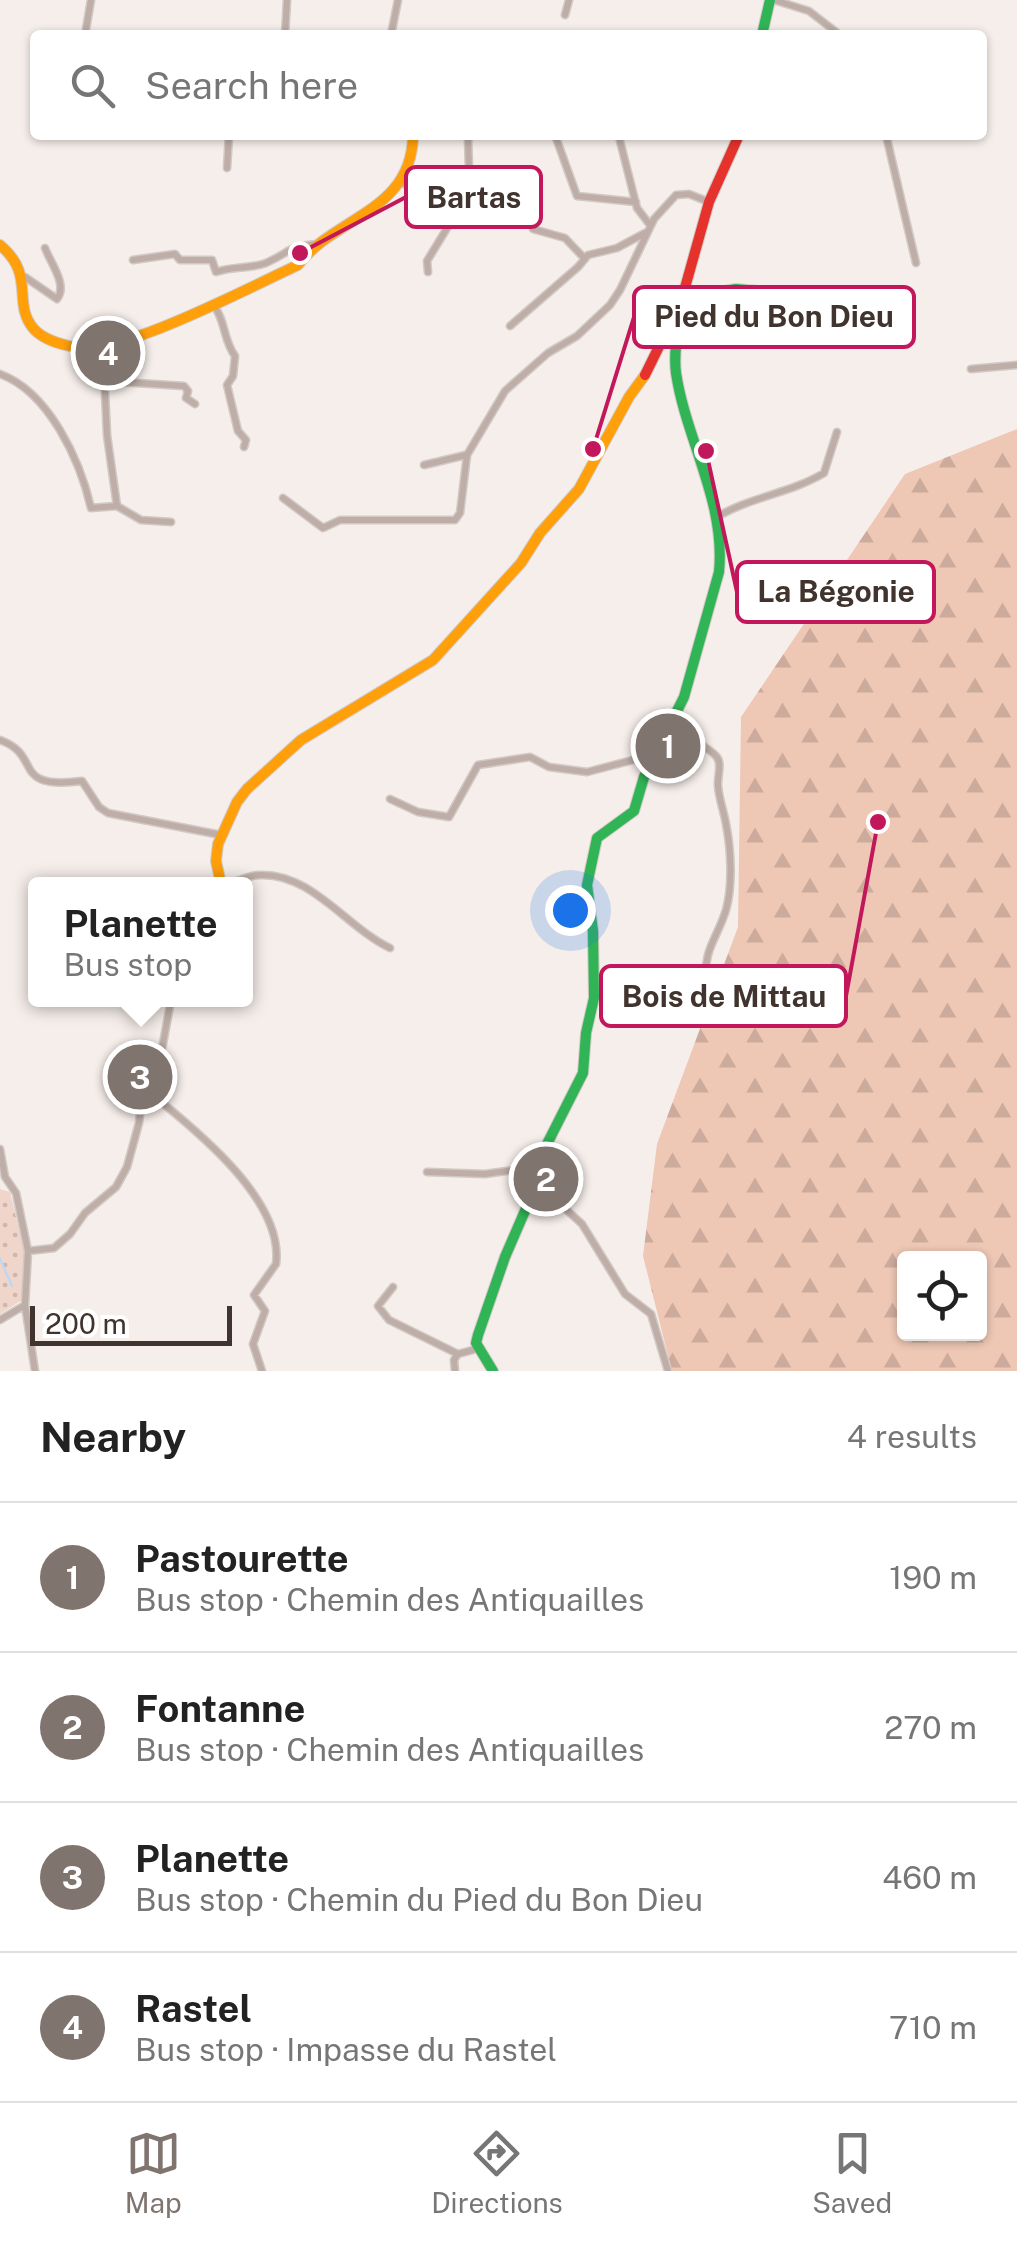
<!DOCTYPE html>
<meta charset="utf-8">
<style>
:root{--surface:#fff;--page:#f6f6f6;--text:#222;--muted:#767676;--line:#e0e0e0;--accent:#80746f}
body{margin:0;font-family:"Public Sans",sans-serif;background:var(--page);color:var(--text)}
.controls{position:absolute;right:30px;bottom:30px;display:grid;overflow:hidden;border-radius:10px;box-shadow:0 2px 8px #0004}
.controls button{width:90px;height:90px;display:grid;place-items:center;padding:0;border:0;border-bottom:2px solid var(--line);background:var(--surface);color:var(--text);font:50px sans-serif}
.scale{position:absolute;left:30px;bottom:25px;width:202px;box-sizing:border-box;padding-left:10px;border:5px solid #41332d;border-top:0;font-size:28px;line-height:35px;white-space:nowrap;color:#41332d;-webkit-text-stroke:8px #fff;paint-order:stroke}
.you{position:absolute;left:570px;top:910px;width:35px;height:35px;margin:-25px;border:8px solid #fff;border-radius:50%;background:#1a73e8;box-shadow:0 0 0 15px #1a73e833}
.badge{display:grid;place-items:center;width:65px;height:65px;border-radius:50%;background:var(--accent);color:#fff;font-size:32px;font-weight:700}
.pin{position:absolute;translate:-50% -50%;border:5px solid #fff;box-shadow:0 2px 10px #0006}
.popup{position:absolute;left:28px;top:877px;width:225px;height:130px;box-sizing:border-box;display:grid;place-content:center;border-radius:10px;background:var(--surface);filter:drop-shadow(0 2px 8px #0005);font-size:32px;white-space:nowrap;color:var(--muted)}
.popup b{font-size:38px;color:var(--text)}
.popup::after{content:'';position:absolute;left:50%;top:100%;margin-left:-20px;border:20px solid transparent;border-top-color:var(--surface)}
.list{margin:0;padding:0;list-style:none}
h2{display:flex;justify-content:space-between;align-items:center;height:130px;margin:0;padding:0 40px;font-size:42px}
h2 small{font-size:32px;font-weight:400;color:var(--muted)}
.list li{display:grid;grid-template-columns:65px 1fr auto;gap:30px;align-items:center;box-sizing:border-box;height:150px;padding:0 40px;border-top:2px solid var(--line)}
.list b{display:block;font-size:38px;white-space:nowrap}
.list p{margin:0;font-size:32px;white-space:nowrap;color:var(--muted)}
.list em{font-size:32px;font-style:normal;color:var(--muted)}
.icon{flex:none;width:55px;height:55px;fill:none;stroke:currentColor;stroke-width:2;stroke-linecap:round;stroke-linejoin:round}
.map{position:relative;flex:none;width:1017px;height:1371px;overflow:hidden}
.search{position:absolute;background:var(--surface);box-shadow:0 2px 8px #0004;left:30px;right:30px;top:30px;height:110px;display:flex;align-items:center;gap:25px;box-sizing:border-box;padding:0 35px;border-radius:10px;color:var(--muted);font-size:38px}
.sheet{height:730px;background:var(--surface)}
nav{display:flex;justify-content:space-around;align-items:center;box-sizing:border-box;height:140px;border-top:2px solid var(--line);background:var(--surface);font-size:28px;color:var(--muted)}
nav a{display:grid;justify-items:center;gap:5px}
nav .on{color:var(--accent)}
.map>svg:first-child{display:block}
</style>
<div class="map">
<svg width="1017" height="1371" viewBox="0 0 1017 1371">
<defs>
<pattern id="grass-dots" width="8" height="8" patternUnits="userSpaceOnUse" patternTransform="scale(2.5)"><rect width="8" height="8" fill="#efd5ca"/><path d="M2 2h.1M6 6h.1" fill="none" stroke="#ceb7ae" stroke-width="1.8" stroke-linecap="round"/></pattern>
<pattern id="forest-firs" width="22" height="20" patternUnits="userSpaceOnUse" patternTransform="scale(2.5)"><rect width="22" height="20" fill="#eec7b5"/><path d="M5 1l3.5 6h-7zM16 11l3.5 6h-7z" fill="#cdab9c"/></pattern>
</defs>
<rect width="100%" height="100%" fill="#f6eeea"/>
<path fill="url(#grass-dots)" d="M0,1189L10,1192L25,1255L22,1300L0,1314Z"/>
<path fill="url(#forest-firs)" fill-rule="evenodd" d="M1017,429V1371H672L643,1256L657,1144L738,927L741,717L905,474ZM904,1258H980V1334H904Z"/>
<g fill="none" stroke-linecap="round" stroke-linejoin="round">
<path stroke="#bfd7f2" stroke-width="2.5" d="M0,1259L12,1286"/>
<g stroke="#d1c9c5" stroke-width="9">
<path id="street" d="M774,0L809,11L840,35
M565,15L569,0
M85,35L91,0
M285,35L287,0
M391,35L398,0
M474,135L468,138L469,169L521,183L536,200L531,219L533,229L565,238L585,259
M555,135L577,196L636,202
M886,135L916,263
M620,141L637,208L650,225
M227,168L229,135
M402,183L425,193L449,225L427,261L428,272
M133,260L175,254L180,260H212L216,272C233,266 250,269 266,263C293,251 286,246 320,244
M25,277L57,299C68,285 51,264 45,248
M213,304C226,321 223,340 235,356L233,376L227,385L238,431L246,440L244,447
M510,326L578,267L588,255L617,248L645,233
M103,350L107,435L117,506L141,520L171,522
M971,369L1017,365
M0,374C49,392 80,460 91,508L117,506
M106,381L184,386L188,391L186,398L195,404
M424,465L466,455
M283,498L323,528L340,520H455L460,513L467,455L505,391L548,353L577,336L610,305L620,290L654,219L676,195L689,194L709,202
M717,517C750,497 791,493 824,473L837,432
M674,723C686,741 703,742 716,756C723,763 717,777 718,786C719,799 724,812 726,824C731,849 733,885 726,910C717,939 703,949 706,983
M0,740C44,756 9,790 82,781L99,807L108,813L221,835
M390,799L418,812L449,817L478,765L530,757L549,767L587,772L656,754
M229,884C238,881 249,875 259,875C311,872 347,928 390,948
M160,1060V1101C203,1136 284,1203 276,1264L254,1295L265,1311L253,1344L262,1371
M0,1149L5,1177L16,1193L28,1251L25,1305L35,1371
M427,1172L485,1174L542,1166
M537,1183L582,1224L625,1294L651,1314L668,1371
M28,1251L54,1248L70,1234L85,1213L116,1187L127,1167L139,1123L143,1087L160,1060L171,1000
M393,1287L378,1306L389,1320L458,1354L480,1348
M0,1320L25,1305
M455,1371L454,1360L458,1354"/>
</g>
<g stroke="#d1c9c5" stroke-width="12">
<path id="fast" d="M762,35L770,0
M683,293L696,296L736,289L770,292
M493,1371L476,1343L478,1335L505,1257L537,1183L548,1142L583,1073L586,1033L594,998L593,931L587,885L597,838L634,811L644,777L684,697L719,572C726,502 686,440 676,373C673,351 679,324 681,302"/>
</g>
<g stroke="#d1c9c5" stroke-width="12">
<path id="slow" d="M0,245C36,275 12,302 33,328C47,345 86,351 106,348C121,345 135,337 150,332C201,313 249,288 298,265C335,216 412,212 413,135
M221,884L216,861L218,844L237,802L247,789L301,740L433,660L521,563L540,533L579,489L629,397L645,375"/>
</g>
<g stroke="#d1c9c5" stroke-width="12">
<path id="jam" d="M645,375L681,302L709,202L739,135"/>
</g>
<use href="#street" stroke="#beaea7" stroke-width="6"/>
<use href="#fast" stroke="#30b455" stroke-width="10"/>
<use href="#slow" stroke="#ff9f0a" stroke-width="10"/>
<use href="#jam" stroke="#e5322d" stroke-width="10"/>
</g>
<path fill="none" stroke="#c2185b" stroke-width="4" d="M300 253L406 197M593 449L634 317M706 451L737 592M878 822L846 996"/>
<g fill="#c2185b" stroke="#fff" stroke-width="4">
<circle cx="300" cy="253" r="10"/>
<circle cx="593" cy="449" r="10"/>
<circle cx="706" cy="451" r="10"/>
<circle cx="878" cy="822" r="10"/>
</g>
<g fill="#fff" stroke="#c2185b" stroke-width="4">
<rect x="406" y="167" width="135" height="60" rx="10"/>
<rect x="634" y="287" width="280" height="60" rx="10"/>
<rect x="737" y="562" width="197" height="60" rx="10"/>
<rect x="601" y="966" width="245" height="60" rx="10"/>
</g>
<g font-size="30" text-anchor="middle" font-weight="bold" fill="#41332d">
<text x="474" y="208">Bartas</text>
<text x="774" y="327">Pied du Bon Dieu</text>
<text x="836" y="602">La Bégonie</text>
<text x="724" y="1007">Bois de Mittau</text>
</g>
</svg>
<div class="controls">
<button><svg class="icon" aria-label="locate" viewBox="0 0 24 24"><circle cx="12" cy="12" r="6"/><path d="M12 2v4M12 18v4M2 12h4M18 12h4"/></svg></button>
</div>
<div class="scale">200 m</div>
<div class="you"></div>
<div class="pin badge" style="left:668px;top:746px">1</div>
<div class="pin badge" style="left:546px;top:1179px">2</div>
<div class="pin badge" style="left:140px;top:1077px">3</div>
<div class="popup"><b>Planette</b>Bus stop</div>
<div class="pin badge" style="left:108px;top:353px">4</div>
<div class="search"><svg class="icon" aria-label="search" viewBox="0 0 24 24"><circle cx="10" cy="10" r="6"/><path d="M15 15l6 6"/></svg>Search here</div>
</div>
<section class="sheet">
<h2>Nearby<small>4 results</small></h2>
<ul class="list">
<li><span class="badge">1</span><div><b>Pastourette</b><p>Bus stop · Chemin des Antiquailles</p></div><em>190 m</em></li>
<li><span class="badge">2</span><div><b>Fontanne</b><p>Bus stop · Chemin des Antiquailles</p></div><em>270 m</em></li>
<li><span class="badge">3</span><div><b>Planette</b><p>Bus stop · Chemin du Pied du Bon Dieu</p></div><em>460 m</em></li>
<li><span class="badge">4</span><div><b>Rastel</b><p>Bus stop · Impasse du Rastel</p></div><em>710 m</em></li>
</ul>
</section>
<nav>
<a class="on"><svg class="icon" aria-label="map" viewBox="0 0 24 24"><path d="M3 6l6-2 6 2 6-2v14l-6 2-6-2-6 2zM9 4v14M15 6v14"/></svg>Map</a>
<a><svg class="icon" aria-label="directions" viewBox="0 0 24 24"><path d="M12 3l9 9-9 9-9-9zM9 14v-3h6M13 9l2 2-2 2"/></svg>Directions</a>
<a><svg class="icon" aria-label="saved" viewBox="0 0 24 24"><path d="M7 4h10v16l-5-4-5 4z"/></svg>Saved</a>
</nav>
